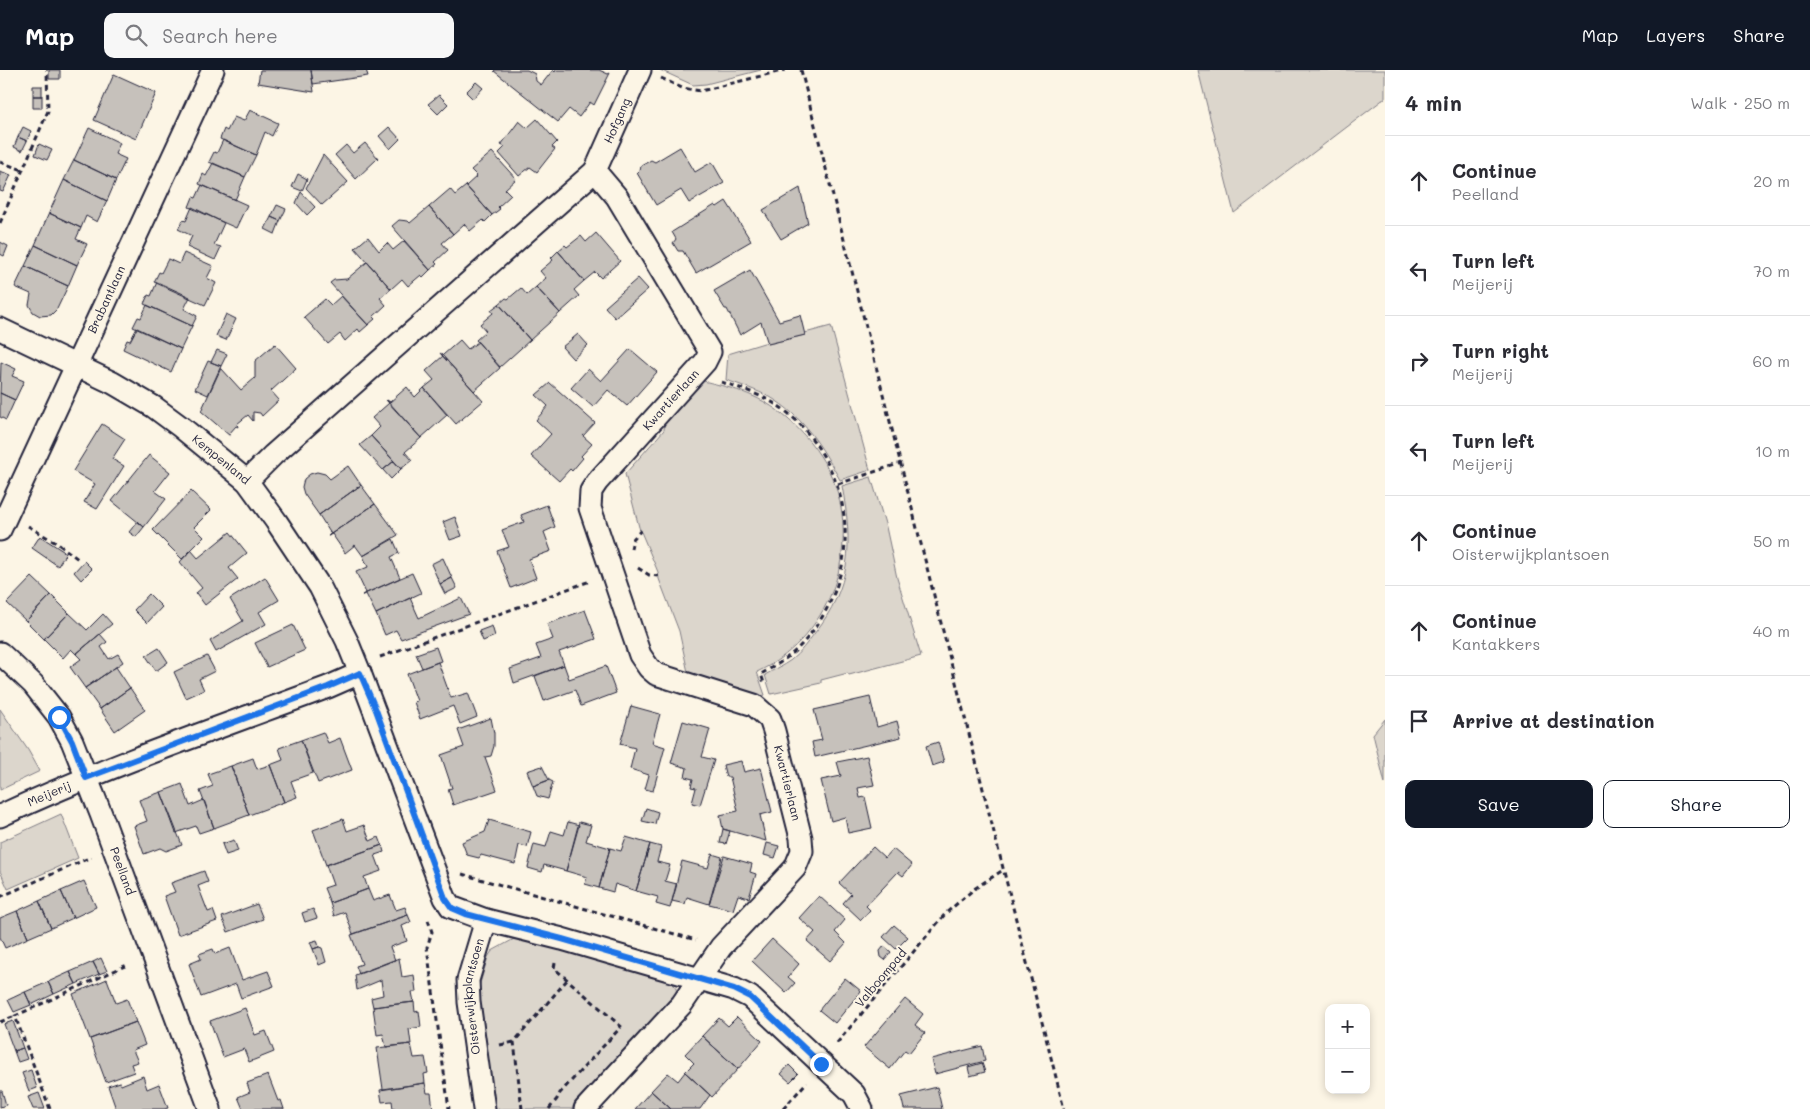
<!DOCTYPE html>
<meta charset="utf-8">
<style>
:root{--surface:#fff;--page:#f7f7f7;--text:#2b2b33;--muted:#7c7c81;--line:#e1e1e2;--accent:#111827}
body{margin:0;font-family:Mali,sans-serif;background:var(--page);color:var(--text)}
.controls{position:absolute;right:15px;bottom:15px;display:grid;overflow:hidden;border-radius:10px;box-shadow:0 2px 8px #0003}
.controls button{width:45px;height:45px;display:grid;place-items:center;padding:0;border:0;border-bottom:1px solid var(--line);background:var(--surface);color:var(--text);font:25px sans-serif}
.stop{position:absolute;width:15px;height:15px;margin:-11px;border:4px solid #1a73e8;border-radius:50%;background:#fff}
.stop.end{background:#1a73e8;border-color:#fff;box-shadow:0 1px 5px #0008}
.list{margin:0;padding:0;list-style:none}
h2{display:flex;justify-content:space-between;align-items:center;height:65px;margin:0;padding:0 20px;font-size:21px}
h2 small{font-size:16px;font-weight:400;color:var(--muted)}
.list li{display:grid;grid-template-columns:32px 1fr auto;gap:15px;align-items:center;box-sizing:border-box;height:90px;padding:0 20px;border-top:1px solid var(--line)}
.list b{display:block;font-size:19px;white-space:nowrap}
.list p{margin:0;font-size:16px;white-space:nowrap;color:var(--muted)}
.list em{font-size:16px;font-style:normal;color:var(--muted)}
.actions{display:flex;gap:10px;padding:15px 20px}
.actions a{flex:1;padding:11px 0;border:1px solid var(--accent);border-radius:10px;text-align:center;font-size:18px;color:var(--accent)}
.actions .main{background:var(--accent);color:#fff}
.icon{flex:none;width:28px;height:28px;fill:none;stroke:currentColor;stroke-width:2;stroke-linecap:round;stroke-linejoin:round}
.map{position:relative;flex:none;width:1385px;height:1039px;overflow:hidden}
header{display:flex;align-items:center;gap:30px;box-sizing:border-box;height:70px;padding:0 25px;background:var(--accent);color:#fff}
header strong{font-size:24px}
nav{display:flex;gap:28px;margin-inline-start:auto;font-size:18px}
.search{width:350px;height:45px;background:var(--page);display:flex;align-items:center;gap:12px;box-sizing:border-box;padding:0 18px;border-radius:10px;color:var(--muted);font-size:19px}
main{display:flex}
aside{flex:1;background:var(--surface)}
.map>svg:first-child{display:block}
</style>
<header>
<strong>Map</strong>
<div class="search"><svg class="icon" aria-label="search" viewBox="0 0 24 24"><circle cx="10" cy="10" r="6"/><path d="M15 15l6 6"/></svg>Search here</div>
<nav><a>Map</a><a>Layers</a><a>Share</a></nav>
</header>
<main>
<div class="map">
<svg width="1385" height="1039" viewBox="0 0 1385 1039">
<rect width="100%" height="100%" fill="#fcf5e5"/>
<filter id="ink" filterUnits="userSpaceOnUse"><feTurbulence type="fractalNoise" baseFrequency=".02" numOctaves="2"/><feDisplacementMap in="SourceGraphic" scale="10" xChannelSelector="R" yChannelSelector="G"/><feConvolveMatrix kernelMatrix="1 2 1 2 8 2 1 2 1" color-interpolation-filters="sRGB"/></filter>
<g filter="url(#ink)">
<path fill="#dcd6cc" stroke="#7f7c84" d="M660,0H761L706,14L693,15Z
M1198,0H1385V28L1234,143Z
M831,256L870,400L840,410C822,377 803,346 770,327C756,320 741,315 726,310L728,284L767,272L768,274L805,265V263Z
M699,310C729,317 758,324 782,344C807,364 829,393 838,424C857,494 823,571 757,602L765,625L758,627L689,607L679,561L659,509L658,502L639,457L625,404L664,360L665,347Z
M871,407L886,457L897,508L921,586L849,605L848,603L821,610V613L771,624L765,605C773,600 783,596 791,590C800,583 807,573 814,564C852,516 853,474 842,416Z
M0,639L28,680L40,701L0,720Z
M1385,649V714L1373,664Z
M61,744L78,788L8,819L0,801V772Z
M514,869L526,870L667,910C680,916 678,925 670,934L574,1039H494L478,920L488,887L492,881Z"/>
<path fill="#c6c1bb" stroke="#22223b" d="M49,0H60V9H49Z
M260,0H311L314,22L258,13Z
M311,0H366L368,6L313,14Z
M495,0H527L535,4L536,11L541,15L553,0L555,2L556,0H599L608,4L610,3L594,35L590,32L579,47L569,39L558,52L494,1Z
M114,4L156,23L136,69L94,50Z
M476,12L483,18L473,29L466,22Z
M33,16H42V26H33Z
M439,25L448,34L438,44L428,34Z
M33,26H42V38H33Z
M250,40L278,53L272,66L265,62L256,85L220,69L224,59L227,61L234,47L244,51Z
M537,49L557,72L552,77L555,79L537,102L530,97L519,106L499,83L505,77L501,75L519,51L527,58Z
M23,57L31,61L27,71L18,67Z
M389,57L400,69L390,79L379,66Z
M89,58L120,73L115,84L126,89L116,110L74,90Z
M18,67L27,71L22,81L14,77Z
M223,70L256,85L245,107L209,92L214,82L217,83Z
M365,73L378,88L356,109L335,85L346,75L353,83Z
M39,74L52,80L47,90L35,85Z
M680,77L695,102L712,92L724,113L689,133L681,120L656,135L637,103L640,100L641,96L651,90L655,92Z
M492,82L516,109L505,119L511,125L498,137L500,139L492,145L466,116L477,106L471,100Z
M323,85L348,112L322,135L306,118Z
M74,90L116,110L107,131L64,110Z
M213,93L245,107L235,130L199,114L203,104L206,106Z
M0,101L11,105L3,122L0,121Z
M298,104L307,109L302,121L292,117Z
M64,110L107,131L97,152L86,146L81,158L49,143Z
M202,115L247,135L236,158L189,137L193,127L196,128Z
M466,116L492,145L485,152L483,150L470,161L464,154L453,164L429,137L450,119L455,125Z
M800,118L808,153L781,169L763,140Z
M301,122L315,137L307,145L296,133Z
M726,131L751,171L696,203L683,181H678L673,173L676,169L672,162L715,135L717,137Z
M277,135L286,139L280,151L271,147Z
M192,137L224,153L214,175L221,177L215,190L187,177L192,166L178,159L183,150L186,151Z
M429,137L453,164L442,173L448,180L435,192L437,194L430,200L392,156L399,150L408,151L410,153Z
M49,143L81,158L76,169L87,174L77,195L35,175Z
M271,147L280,151L275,164L265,159Z
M596,163L620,191L601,208L595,202L584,211L558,181L565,175L567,177L581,166L586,172Z
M368,167L379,181L387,173L393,180L404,171L430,200L423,207L421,205L408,216L402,209L391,219L355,178Z
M0,172L8,176L4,186L0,184Z
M35,175L77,195L68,216L25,196Z
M558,181L584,211L574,220L579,226L560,243L536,217L546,208L540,201L553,190L551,188Z
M184,183L213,196L207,208L216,213L205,235L154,212L159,202L161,203L168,189L179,194Z
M367,192L391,219L380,228L386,235L373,247L375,249L368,255L330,213L334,210L347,209Z
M25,196L68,216L57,239L51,245L40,246L33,242L29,235L31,224L15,217Z
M750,200L779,251L800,245L805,265L768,274L761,252L740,265L727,239H725L714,221Z
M638,208L648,219L615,248L605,237Z
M157,212L190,227L184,239L197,246L192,256L144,234L148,225L151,226Z
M536,217L560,243L530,270L499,234L506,228L508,229L521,218L527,225Z
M341,226L368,255L360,262L358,259L345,271L340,264L328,274L304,247L325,229L331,235Z
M499,234L530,270L500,297L476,270L486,261L480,254L493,243L491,240Z
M147,235L192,256L181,279L133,257L138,247L141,248Z
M226,244L236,249L226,270L216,266Z
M137,258L181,279L171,302L123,279L127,270L130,271Z
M578,264L588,275L573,289L562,277Z
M460,270L468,279L478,272L500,298L474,321L440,283L443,285Z
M275,274L296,298L271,321L279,330L262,346L260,343L253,342V351L248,345L237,354L238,357L236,356L229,364L230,366L201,341L221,298L241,320L255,308V291Z
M630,279L657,302L627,336L608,320L593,337L571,318L588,299L601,311Z
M217,280L227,284L221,296L211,292Z
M440,283L483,331L456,354L424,318L434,310L426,301L443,286Z
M208,291L221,296L208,325L195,319Z
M1,292L16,299L12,306L24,311L15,330L0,323Z
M550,313L595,353L583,366L592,374L581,386L583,388L572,401L570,399L559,411L531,386L551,364L536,350L548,336L536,325Z
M407,317L415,327L424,318L447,345L421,368L387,330L390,332Z
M0,323L15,330L6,350L0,347Z
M386,330L421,368L405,382L412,390L401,399L371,366L380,357L372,348L389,333Z
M102,354L125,369L112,389L124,396L97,439L84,432L95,414L73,401Z
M371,366L394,391L383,400L360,375Z
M149,385L170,402L155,421L166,429L144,457L112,431Z
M394,391L401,399L391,409L383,400Z
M348,396L361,415L319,445L304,424L302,417L304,409L310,404L317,402L325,404L330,409Z
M361,415L375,434L328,466L331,464L319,445Z
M191,421L211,440L194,457L204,467L182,489L153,460Z
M375,434L398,465L363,486L355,475L345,483L332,464L328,466Z
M547,435L555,457L544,462L551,481L529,489L536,508L511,518L497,481L509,477L502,460L524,452L521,445Z
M455,447L462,466L450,470L443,452Z
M138,451L144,457L136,467L129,462Z
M230,462L247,483L229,498L238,509L205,535L196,523L202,518L180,492L191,480L198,488Z
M40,466L66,483L58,496L32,478Z
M393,469L399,483L391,487L400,508L362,525L366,523L356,502L368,497L363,486Z
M443,488L452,508L440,514L431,494Z
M84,491L92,499L81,510L74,502Z
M412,503L421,523L376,544L366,524L362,525Z
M32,507L51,525L26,551L7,533Z
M265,507L279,530L259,542L266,554L216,582L210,571L243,551L230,529Z
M452,508L457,518L445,524L440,514Z
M149,524L162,537L147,553L134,540Z
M51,525L69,543L44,569L26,551Z
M410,528L419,548L461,528L469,544L401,569L396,560L385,565L376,544Z
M585,540L596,569L559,582L564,595L514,613L510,599L541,588L536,575L553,569L547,554Z
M69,543L87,560L103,544L112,554L76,584L71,579L63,588L44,569Z
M293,555L305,580L267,597L255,573Z
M492,556L495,566L483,571L479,561Z
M100,564L107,572L101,577L109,589L118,584L123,592L85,618L70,597L81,589L76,584Z
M436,577L441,591L422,598L416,584Z
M159,578L168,592L156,601L146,586Z
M207,586L215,601L199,609L204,620L186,628L174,602Z
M438,592L451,628L468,623L477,647L460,654L453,636L420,649L414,632L417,631L407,604Z
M564,595L569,609L606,596L616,623L581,636L575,620L544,631L535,606Z
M116,597L130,618L100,639L85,618Z
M130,618L145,640L115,661L100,639Z
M870,627L877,657L897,651L901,667L815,687L812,672L822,670L814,640Z
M631,636L660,644L652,673L665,677L653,721L645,719L649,705L630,699L635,678L620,674Z
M491,648L494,663V676L491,686L485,687L497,720L453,735L448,719L452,718L441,685L464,677L458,660Z
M683,651L710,659L702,687L714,690L700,735L692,733L696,718L691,717L693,709L685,707L687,698L671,693Z
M323,662L328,673L340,668L352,700L318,713L301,670Z
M301,670L313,703L291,711L297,727L284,732L270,695L283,690L279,678Z
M938,672L944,692L932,696L926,676Z
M867,686L874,715L858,718L860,728L865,727L872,758L848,763L845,747L831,751L821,710L841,706L837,692Z
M253,688L257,699L270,695L284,732L249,745L231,696Z
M741,691L744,702L761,698L772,742L760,745L766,771L723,759L720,745L738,741L730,707H726L723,695Z
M231,696L249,745L214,758L200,721L213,716L208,704Z
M542,696L549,710L533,716L527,701Z
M549,710L553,712L548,729L537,726L533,716Z
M182,714L190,736L204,730L214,758L199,763L196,756L176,763L161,722Z
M161,722L182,775L166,781L160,778L144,784L134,756L147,751L139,730Z
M646,738L658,742L655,754L642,751Z
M343,749L347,761L364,755L370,771L379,767L382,775L326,795L313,760Z
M489,750L531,762L527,777L519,775L515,794L481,785L479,788L467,785L462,772L485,762Z
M568,752L579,755L566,801L544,795L542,802L528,798L534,774L546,777L551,761L564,765Z
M579,752L591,755L586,771L610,778L599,818L585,814L587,807L566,801Z
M723,759L730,761L726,774L720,773Z
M626,767L650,774L636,821L615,814L613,822L599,818L610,778L621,781Z
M234,770L238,781L226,785L222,774Z
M767,773L779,776L775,788L764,785Z
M650,774L661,777L657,792L670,795L665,811L677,814L670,838L656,834L658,827L636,821Z
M382,775L384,782L375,785L381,801L364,807L368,819L330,833L324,818L333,815L326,795Z
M873,777L885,788L893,779L912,795L903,806L898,802L866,836L870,840L861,850L843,833L851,824L839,813Z
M712,784L722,787L709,834L687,827L685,834L672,831L682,791L708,798Z
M724,786L752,794L750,802L756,804L749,828L738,825L733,840L709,834Z
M204,801L208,812L198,816L208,842L213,840L217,851L178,865L164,826L175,822L171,813Z
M84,811L96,837L73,848L61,821Z
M368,819L373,831L390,825L396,840L405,837L408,845L353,864L345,842L334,846L330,833Z
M61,821L73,848L51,858L39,831Z
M819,826L845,850L835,862L846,873L830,891L807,871L815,862L799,848Z
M39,831L51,858L28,868L17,841Z
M257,834L263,849L228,862L222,847Z
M313,839L317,848L305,852L302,843Z
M17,841L28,868L5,878L0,867V848Z
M408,845L411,852L402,856L407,871L390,877L395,890L359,904L356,896L362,894L351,865Z
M894,855L908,867L896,879L883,867Z
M772,869L799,894L788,907L795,913L786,923L752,891Z
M317,870L319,877L313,879L310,872Z
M884,876L891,882L885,890L881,887L880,881Z
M319,877L322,878L326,892L319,895L313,879Z
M230,878L242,910L268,901L274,916L241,928L236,914L201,927L189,894L201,889L199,884L213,879L215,884Z
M101,888L107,901L99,904L93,892Z
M399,888L402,907L414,905L416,922H412L414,932L373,937L371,928L383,925L381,910L357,920L355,905Z
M93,892L99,904L76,914L70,902Z
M70,902L76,914L54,924L48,912Z
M845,908L861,921L835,953L819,940Z
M107,909L116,933L127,929L136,952L90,969L73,924Z
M48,912L54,924L31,935L25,922Z
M25,922L31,935L14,942L8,930Z
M905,929L923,944L915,955L925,963L909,983L905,980L890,999L864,977Z
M414,932L415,942L419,941L421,957L409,959L411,974L386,977L383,964L377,965L373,937Z
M245,938L255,965L266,961L274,982L249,992L244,979L223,987L210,951Z
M737,947L762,971L738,999L702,966L719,948L728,956Z
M13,951L23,978L14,981L4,954Z
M136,952L145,975L133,980L138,992L131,994L134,1002L106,1012L90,969Z
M702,966L738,999L712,1027L685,1002L694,993L685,984Z
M411,974L414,988L425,987L428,1003L424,1004L425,1013L383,1019L377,978Z
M982,976L985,991L935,1004L931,989Z
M23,978L27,989L18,992L14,981Z
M982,993L985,1002L970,1006L968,997Z
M789,995L798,1004L790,1012L781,1004Z
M31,1000L37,1018L29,1021L22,1003Z
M685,1002L710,1025L700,1039H671L651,1021L668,1003L678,1011Z
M268,1005L278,1031L281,1030L284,1039H243L238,1027L250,1022L247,1013Z
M143,1006L147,1019L159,1014L168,1038L164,1039H116L108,1016L120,1012L121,1015Z
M425,1013L427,1023H431L433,1039H393L392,1031L382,1032L380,1020Z
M937,1017L942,1039H904L901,1026Z
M0,1021H2L6,1035L0,1037Z
M651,1021L671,1039H635Z
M39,1023L45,1039H33L28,1027Z"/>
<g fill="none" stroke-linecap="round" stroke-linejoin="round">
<g stroke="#22223b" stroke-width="25">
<g id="minor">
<path id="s1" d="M595,101L640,0"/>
<path id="s2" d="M0,259L113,313L154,337L181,357L247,411L276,451L320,517L347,571L360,603"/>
<path id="s3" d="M247,411L273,385L595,101L617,127L710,282L705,292L597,412L591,421L590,438L640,585L649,598L656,604L754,635L770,649L774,661L801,768L802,781L795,798L721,877L682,934L585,1039"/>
<path id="s4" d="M0,460L213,0"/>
<path id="s5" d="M0,583L33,614L59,647L72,671L101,744L210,1039"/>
<path id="s6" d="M0,746C107,696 218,658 328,617L360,603L445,828L451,837L486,850"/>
<path id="s7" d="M484,1039L469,932L468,910L486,850L562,869L734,919L750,927L854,1024L862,1039"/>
</g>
</g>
<path stroke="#22223b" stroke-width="3" stroke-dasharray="5 4" stroke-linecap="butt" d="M801,0L1064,1039
M661,8L682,18L701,21L785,0
M0,92L23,100
M0,153L48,41L47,0
M721,312C741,318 759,324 777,335C794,346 808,362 819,379C860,441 852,520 801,575C790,587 775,596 761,604L764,613
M838,414L901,393
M28,456L58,474L78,489
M631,479L633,469L641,460
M638,498L649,505L658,506
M380,587L590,511
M462,804L696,870
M0,827L91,787
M428,850L432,862L427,877L449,1039
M555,893L554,898L624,959
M0,952L15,946
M837,973L946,843L974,819L1003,800
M500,975L514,972
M50,1039L15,946L129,894
M522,1039L514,972L567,910
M549,1039L557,1029L560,1023L621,957
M783,1039L807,1012"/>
<use href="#minor" stroke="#fcf5e5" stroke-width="21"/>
</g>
</g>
<g fill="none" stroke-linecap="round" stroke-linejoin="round" filter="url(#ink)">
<path stroke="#1a73e8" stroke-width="6" d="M59,647L72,671L86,708L328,617L360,603L376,640L445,828L452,838L466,844L562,869L734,919L750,927L821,994"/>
</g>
<g text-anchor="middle" stroke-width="4" stroke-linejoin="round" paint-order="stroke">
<g font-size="12" fill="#22223b" stroke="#fcf5e5">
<text dy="4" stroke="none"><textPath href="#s1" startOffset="55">Hofgang</textPath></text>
<text dy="4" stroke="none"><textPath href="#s4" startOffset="254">Brabantlaan</textPath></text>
<text transform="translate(671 330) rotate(-48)" y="4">Kwartierlaan</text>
<text dy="4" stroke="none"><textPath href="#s2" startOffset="258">Kempenland</textPath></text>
<text dy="4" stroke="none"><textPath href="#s3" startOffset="1252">Kwartierlaan</textPath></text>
<text dy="4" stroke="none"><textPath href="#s6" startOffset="54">Meijerij</textPath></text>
<text dy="4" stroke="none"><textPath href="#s5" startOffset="254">Peelland</textPath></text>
<text transform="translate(881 908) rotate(-50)" y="4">Valboompad</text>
<text dy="4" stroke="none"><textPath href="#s7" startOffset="114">Oisterwijkplantsoen</textPath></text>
</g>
</g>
</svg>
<div class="controls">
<button>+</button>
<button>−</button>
</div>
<div class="stop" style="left:59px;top:647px"></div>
<div class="stop end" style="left:821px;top:994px"></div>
</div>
<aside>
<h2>4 min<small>Walk · 250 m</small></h2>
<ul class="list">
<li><svg class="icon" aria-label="ahead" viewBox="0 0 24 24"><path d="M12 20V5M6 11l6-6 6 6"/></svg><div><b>Continue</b><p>Peelland</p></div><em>20 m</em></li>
<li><svg class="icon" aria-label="left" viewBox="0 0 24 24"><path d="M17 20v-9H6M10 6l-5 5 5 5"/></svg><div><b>Turn left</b><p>Meijerij</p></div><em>70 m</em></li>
<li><svg class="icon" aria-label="right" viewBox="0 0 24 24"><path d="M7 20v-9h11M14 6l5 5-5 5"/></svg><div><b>Turn right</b><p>Meijerij</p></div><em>60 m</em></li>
<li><svg class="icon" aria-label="left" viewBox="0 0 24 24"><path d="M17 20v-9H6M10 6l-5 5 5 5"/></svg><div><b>Turn left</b><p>Meijerij</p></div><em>10 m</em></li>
<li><svg class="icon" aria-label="ahead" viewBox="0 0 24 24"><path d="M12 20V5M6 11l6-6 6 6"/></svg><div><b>Continue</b><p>Oisterwijkplantsoen</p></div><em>50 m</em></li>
<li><svg class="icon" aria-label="ahead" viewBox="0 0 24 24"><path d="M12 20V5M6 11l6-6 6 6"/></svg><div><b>Continue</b><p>Kantakkers</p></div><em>40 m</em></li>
<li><svg class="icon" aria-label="arrive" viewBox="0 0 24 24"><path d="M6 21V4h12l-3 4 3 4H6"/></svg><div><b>Arrive at destination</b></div></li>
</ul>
<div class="actions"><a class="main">Save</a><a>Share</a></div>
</aside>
</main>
